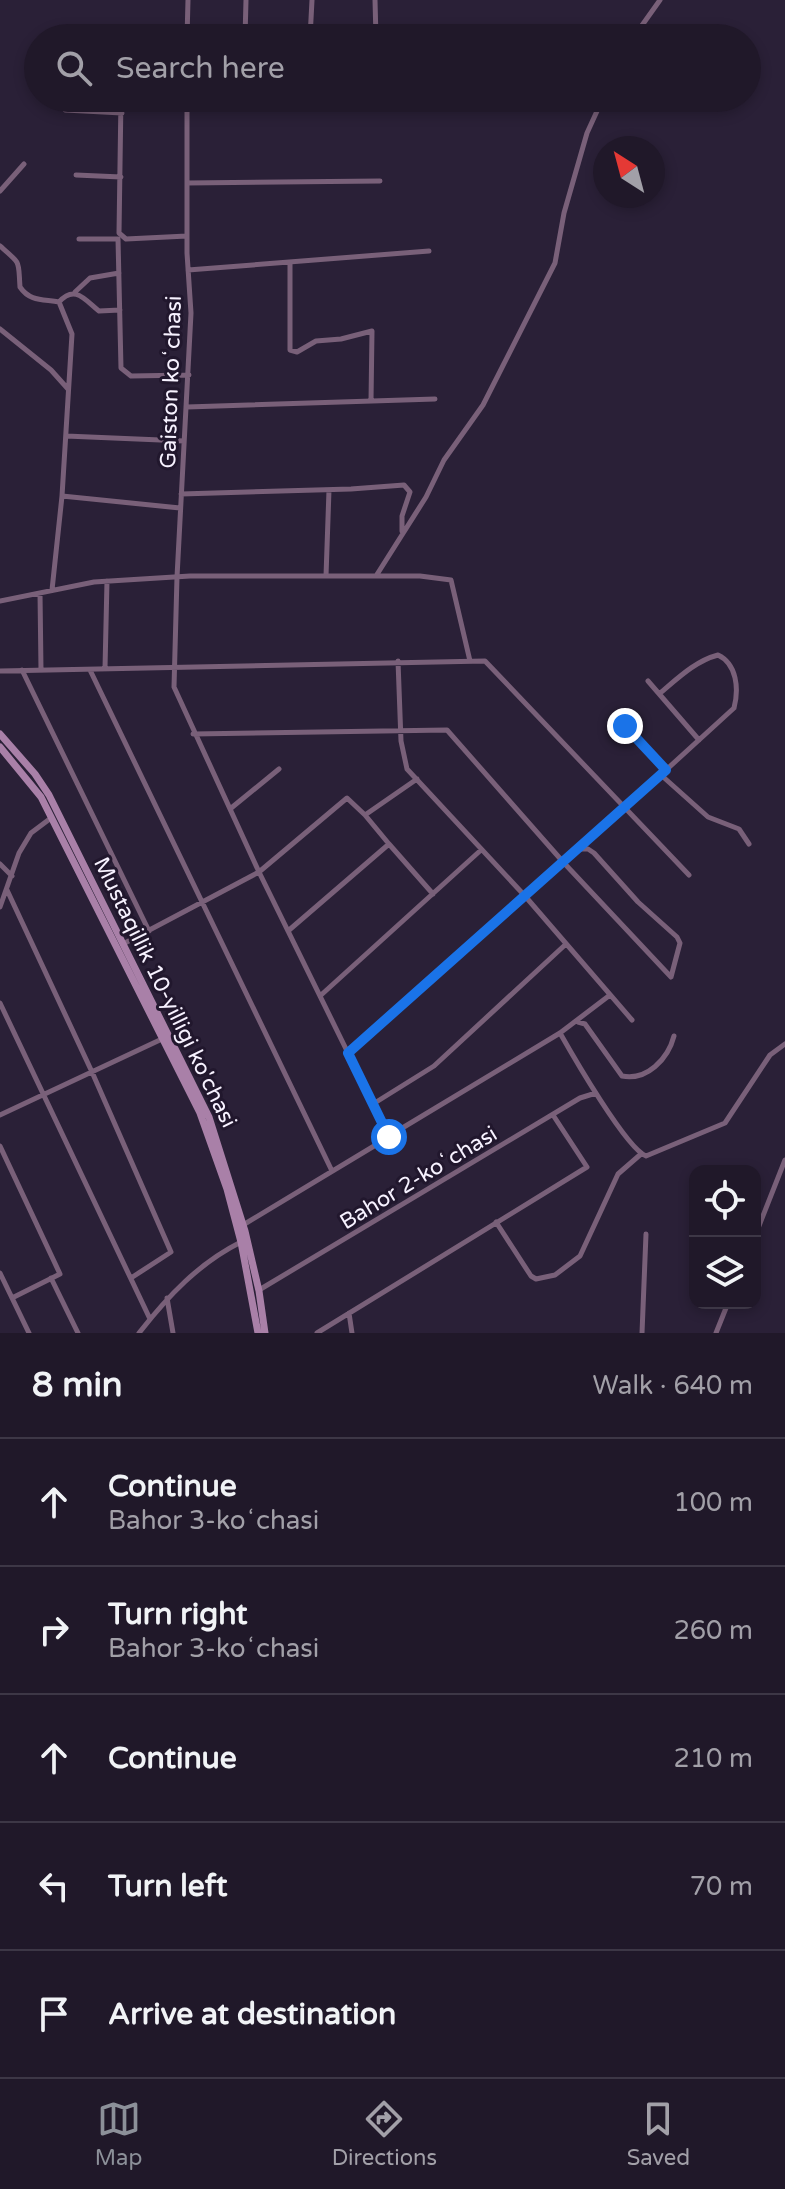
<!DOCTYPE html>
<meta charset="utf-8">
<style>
:root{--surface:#201829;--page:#282131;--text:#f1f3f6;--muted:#a2a0a8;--line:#3d3746;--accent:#8c9099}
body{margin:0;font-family:"Varela Round",sans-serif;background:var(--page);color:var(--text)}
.controls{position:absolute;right:24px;bottom:24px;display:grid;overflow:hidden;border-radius:16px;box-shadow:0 4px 12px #0003}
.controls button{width:72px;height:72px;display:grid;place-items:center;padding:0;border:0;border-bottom:2px solid var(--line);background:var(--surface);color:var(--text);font:40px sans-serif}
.compass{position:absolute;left:593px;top:136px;width:72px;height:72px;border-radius:50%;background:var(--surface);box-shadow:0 4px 12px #0003;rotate:324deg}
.stop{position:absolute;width:24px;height:24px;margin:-18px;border:6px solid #1a73e8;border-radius:50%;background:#fff}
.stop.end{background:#1a73e8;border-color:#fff;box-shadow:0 2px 8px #0008}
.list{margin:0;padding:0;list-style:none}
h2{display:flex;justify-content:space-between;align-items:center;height:104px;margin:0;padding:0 32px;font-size:34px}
h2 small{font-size:26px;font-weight:400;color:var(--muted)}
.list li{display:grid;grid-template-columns:52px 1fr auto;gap:24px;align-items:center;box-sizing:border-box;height:128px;padding:0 32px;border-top:2px solid var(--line)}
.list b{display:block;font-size:30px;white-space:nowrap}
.list p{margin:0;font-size:26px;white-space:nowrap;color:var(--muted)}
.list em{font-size:26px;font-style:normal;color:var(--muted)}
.icon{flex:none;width:44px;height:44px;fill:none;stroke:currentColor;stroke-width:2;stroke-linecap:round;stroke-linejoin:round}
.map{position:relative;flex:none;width:785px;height:1333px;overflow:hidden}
.search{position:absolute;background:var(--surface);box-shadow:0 4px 12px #0003;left:24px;right:24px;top:24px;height:88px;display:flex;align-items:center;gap:20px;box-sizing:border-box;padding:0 28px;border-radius:44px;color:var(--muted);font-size:30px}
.sheet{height:744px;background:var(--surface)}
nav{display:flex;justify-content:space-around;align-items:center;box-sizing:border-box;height:112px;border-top:2px solid var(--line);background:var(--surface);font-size:22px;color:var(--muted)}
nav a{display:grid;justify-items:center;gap:4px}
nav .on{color:var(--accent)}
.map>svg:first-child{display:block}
</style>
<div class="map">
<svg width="785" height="1333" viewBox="0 0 785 1333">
<rect width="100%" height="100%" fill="#2a2037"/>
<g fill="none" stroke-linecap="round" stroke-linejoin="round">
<path stroke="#796079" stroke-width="5" d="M375,0L376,38
M187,38L188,0
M245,38L246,0
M310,38L312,0
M633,38L660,0
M121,98L119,233L126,239L187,236
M65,110L122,113
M76,175L121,177
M187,183L380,181
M0,191L24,164
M79,239H118
M118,239L121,368L131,376L189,375
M0,246C22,265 18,260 20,287C30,302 44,299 59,302C75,284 85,300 99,311L120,310
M290,262V350L297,352L316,341L341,339L372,331L371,401
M188,270L429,251
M75,292L90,278L119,273
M59,302L72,334L62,496L180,508
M0,329L51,370L68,389
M187,407L435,399
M66,436L184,441
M181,494L351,489L404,485L410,492L402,516V531
M326,576L329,490
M376,576H420L451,580L470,661
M52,590L62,496
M40,593L41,670
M0,601L94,582L190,576H376L426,497L444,460L483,405L555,263L564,213L587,133L603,98
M398,661L401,741L407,769L525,896L632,1020
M105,668L107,581
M22,670L149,931
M90,670L332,1171
M0,671L485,661L689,875
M648,681L699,740
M625,726L666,770
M193,734L447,730L564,863L671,977L680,943L677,937L638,902L594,853L588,849H580
M661,775L708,817L739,829L749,844
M230,809L279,769
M389,844L365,815L417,779
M0,864L12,876
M7,890L92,1072L171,1252L131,1278
M0,907L19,853L31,833L51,818
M288,931L389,844L433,894
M123,944L259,872L174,687L177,577L191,313L187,253V98
M320,996L481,850
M0,1003L150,1319
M578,1022L585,1024L622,1076C647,1081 668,1059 674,1036
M560,1033C573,1056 626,1148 646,1156L725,1123L770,1055L785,1044
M348,1053L259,872L347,798L365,815
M373,1104L434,1066L566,944
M0,1115L162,1039
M389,1136L560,1033L610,995
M0,1146L60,1274L12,1298
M496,1222L531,1276L536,1279L555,1275L580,1256L618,1174L641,1154
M243,1225L389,1137L348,1053L564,863L734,708C739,689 737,664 718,655C695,661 677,679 659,694
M755,1236L785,1160
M0,1273L29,1333
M51,1278L78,1333
M259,1290L580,1098L596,1093
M167,1298L173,1333
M349,1313L352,1333
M139,1333C168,1296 199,1263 241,1242
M317,1333L587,1167L553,1115
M642,1333L646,1234
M716,1333L728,1303"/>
<path stroke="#a980a8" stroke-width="7" d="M0,734L35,774L49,795L209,1117L245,1231L259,1291L265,1333
M0,747L41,797L200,1113L227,1189L241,1242L258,1333"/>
</g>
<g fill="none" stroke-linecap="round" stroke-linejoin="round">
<path stroke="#1a73e8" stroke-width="10" d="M389,1137L348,1053L666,770L625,726"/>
</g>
<g text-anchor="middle" stroke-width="6" stroke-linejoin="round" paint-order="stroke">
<g font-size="22" fill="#f7f2ff" stroke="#21172d">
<text transform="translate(170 382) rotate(-88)" y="8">Gaiston koʻchasi</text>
<text transform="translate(166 992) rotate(64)" y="8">Mustaqillik 10-yilligi ko'chasi</text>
<text transform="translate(418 1177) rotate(-31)" y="8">Bahor 2-koʻchasi</text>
</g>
</g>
</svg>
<div class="controls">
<button><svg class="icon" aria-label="locate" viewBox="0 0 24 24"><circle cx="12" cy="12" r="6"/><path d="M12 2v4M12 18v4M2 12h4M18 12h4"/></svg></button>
<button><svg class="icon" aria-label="layers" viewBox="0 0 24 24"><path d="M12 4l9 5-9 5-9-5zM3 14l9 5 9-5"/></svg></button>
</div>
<svg class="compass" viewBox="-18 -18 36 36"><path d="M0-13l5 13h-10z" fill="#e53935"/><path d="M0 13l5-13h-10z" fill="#a2a0a8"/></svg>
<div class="stop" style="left:389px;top:1137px"></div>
<div class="stop end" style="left:625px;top:726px"></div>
<div class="search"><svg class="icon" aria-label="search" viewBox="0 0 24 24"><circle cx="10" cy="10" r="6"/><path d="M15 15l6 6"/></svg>Search here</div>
</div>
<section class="sheet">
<h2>8 min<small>Walk · 640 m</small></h2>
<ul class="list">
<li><svg class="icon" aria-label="ahead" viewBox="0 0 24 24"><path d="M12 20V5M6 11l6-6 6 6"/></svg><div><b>Continue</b><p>Bahor 3-koʻchasi</p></div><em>100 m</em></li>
<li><svg class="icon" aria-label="right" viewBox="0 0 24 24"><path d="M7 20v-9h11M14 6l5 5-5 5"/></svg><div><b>Turn right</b><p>Bahor 3-koʻchasi</p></div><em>260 m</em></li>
<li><svg class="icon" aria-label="ahead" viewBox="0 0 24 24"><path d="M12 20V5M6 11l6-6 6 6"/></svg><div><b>Continue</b></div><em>210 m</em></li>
<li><svg class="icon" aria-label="left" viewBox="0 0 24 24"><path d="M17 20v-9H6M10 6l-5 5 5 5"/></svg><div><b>Turn left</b></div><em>70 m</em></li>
<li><svg class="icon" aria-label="arrive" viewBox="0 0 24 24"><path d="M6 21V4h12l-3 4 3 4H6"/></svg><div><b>Arrive at destination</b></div></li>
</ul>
</section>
<nav>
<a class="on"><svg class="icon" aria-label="map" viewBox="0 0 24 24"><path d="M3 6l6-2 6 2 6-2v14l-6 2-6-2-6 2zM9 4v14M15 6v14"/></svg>Map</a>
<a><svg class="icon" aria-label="directions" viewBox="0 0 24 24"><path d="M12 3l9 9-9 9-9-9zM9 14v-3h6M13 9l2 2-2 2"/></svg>Directions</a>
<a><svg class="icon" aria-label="saved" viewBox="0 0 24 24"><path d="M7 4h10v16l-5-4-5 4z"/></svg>Saved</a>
</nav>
